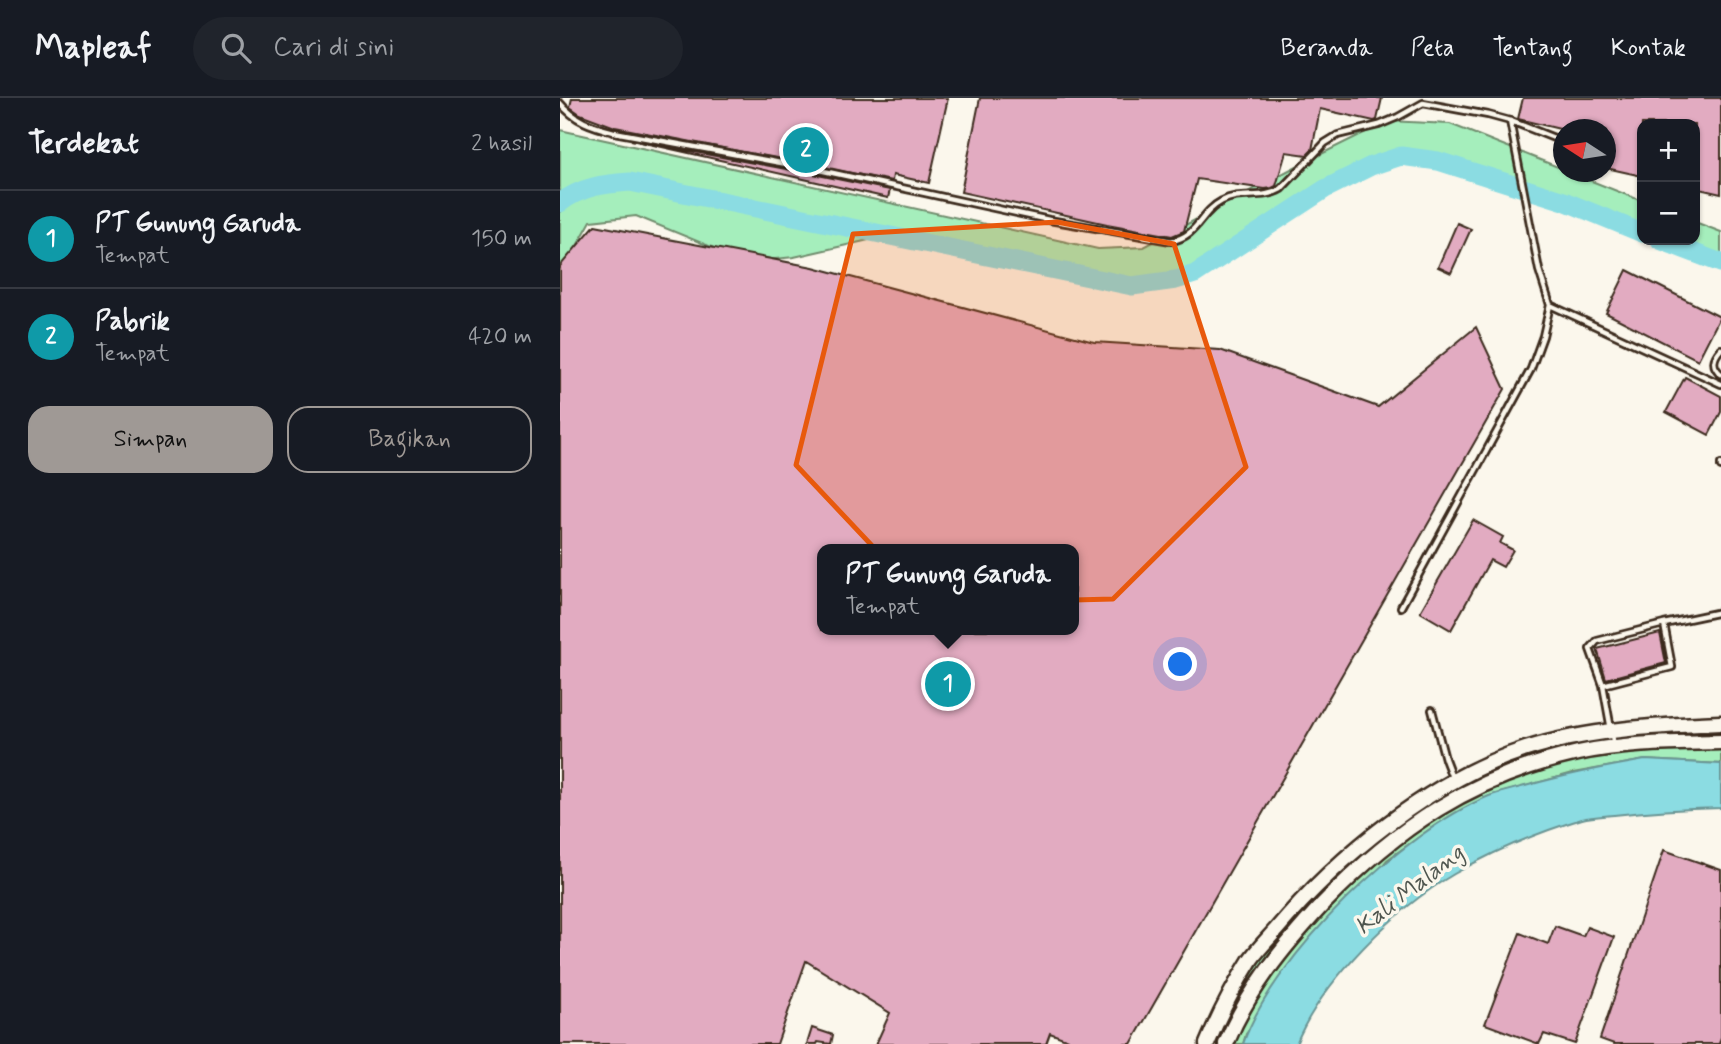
<!DOCTYPE html>
<html lang="id">
<meta charset="utf-8">
<style>
:root{--surface:#171b24;--page:#20242c;--text:#f1f3f6;--muted:#9ea1a6;--line:#363941;--accent:#9f9995}
body{margin:0;font-family:Mynerve,sans-serif;background:var(--page);color:var(--text)}
.controls{position:absolute;right:21px;top:21px;display:grid;overflow:hidden;border-radius:14px;box-shadow:0 2px 5px #0004}
.controls button{width:63px;height:63px;display:grid;place-items:center;padding:0;border:0;border-bottom:2px solid var(--line);background:var(--surface);color:var(--text);font:35px sans-serif}
.compass{position:absolute;left:993px;top:21px;width:63px;height:63px;border-radius:50%;background:var(--surface);box-shadow:0 2px 5px #0004;rotate:282deg}
.you{position:absolute;left:621px;top:567px;width:24px;height:24px;margin:-18px;border:5px solid #fff;border-radius:50%;background:#1a73e8;box-shadow:0 0 0 10px #1a73e833}
.badge{display:grid;place-items:center;width:46px;height:46px;border-radius:50%;background:var(--accent);color:#fff;font-size:23px;font-weight:700}
.pin{position:absolute;translate:-50% -50%;border:4px solid #fff;box-shadow:0 2px 7px #0006}
.popup{position:absolute;left:257px;top:446px;width:262px;height:91px;box-sizing:border-box;display:grid;place-content:center;border-radius:14px;background:var(--surface);filter:drop-shadow(0 2px 5px #0005);font-size:23px;white-space:nowrap;color:var(--muted)}
.popup b{font-size:26px;color:var(--text)}
.popup::after{content:'';position:absolute;left:50%;top:100%;margin-left:-14px;border:14px solid transparent;border-top-color:var(--surface)}
.list{margin:0;padding:0;list-style:none}
h2{display:flex;justify-content:space-between;align-items:center;height:91px;margin:0;padding:0 28px;font-size:30px}
h2 small{font-size:23px;font-weight:400;color:var(--muted)}
.list li{display:grid;grid-template-columns:46px 1fr auto;gap:21px;align-items:center;box-sizing:border-box;height:98px;padding:0 28px;border-top:2px solid var(--line)}
.list b{display:block;font-size:26px;white-space:nowrap}
.list p{margin:0;font-size:23px;white-space:nowrap;color:var(--muted)}
.list em{font-size:23px;font-style:normal;color:var(--muted)}
.actions{display:flex;gap:14px;padding:21px 28px}
.actions a{flex:1;padding:16px 0;border:2px solid var(--accent);border-radius:21px;text-align:center;font-size:24px;color:var(--accent)}
.actions .main{background:var(--accent);color:#111}
.icon{flex:none;width:38px;height:38px;fill:none;stroke:currentColor;stroke-width:2;stroke-linecap:round;stroke-linejoin:round}
.map{position:relative;flex:none;width:1161px;height:946px;overflow:hidden}
header{display:flex;align-items:center;gap:42px;box-sizing:border-box;height:98px;padding:0 35px;background:var(--surface);border-bottom:2px solid var(--line)}
header strong{font-size:33px}
nav{display:flex;gap:38px;margin-inline-start:auto;font-size:24px}
.search{width:490px;height:63px;background:var(--page);display:flex;align-items:center;gap:18px;box-sizing:border-box;padding:0 24px;border-radius:38px;color:var(--muted);font-size:26px}
main{display:flex}
aside{flex:1;background:var(--surface)}
.map>svg:first-child{display:block}
</style>
<header>
<strong>Mapleaf</strong>
<div class="search"><svg class="icon" aria-label="search" viewBox="0 0 24 24"><circle cx="10" cy="10" r="6"/><path d="M15 15l6 6"/></svg>Cari di sini</div>
<nav><a>Beranda</a><a>Peta</a><a>Tentang</a><a>Kontak</a></nav>
</header>
<main>
<aside>
<h2>Terdekat<small>2 hasil</small></h2>
<ul class="list">
<li><span class="badge" style="background:#0f9aa8">1</span><div><b>PT Gunung Garuda</b><p>Tempat</p></div><em>150 m</em></li>
<li><span class="badge" style="background:#0f9aa8">2</span><div><b>Pabrik</b><p>Tempat</p></div><em>420 m</em></li>
</ul>
<div class="actions"><a class="main">Simpan</a><a>Bagikan</a></div>
</aside>
<div class="map">
<svg width="1161" height="946" viewBox="0 0 1161 946">
<rect width="100%" height="100%" fill="#fbf7ec"/>
<filter id="ink" filterUnits="userSpaceOnUse"><feTurbulence type="fractalNoise" baseFrequency=".0143" numOctaves="2"/><feDisplacementMap in="SourceGraphic" scale="14" xChannelSelector="R" yChannelSelector="G"/><feConvolveMatrix kernelMatrix="1 2 1 2 8 2 1 2 1" color-interpolation-filters="sRGB"/></filter>
<g filter="url(#ink)">
<path fill="#a5eebc" stroke="#708c6d" stroke-width="2" d="M828,23L890,26L1003,71L1004,74H1009L1082,103V135L1004,103L878,63L841,58L811,68L767,90L635,176L616,182L572,188L541,183L331,137L234,159L188,164L76,118L31,123L0,178V32L538,151L584,149L735,69Z
M1135,124L1161,134V172L1148,162L1100,142H1135Z
M1161,625V666L1085,662L1013,675L930,698L877,726L827,762L686,936L683,946H647L714,833L726,845L795,772L786,760L860,703L967,651Z"/>
<path fill="#8bdce2" stroke="#6b9594" stroke-width="2" d="M1085,662L1161,666V710C1125,711 1090,713 1054,717C1044,718 1032,718 1022,721C979,734 934,753 894,776C836,810 762,883 736,946H683C714,857 843,733 929,698C941,694 954,691 965,688C1005,677 1044,669 1085,662Z"/>
<g fill="none" stroke-linecap="round" stroke-linejoin="round">
<path stroke="#8bdce2" stroke-width="19" d="M0,105C22,88 44,86 70,84L572,188L616,182L635,176L765,91L811,68L841,58L878,63L1004,103L1082,135
M1100,142L1161,165"/>
</g>
<path fill="#e2abc1" stroke="#3b2a1e" stroke-width="2" fill-rule="evenodd" d="M12,0H388L369,85L333,77L332,83L55,29L20,16L10,9Z
M420,0H822L817,22L814,23L760,11L752,52L747,57L726,54L716,88L712,90L705,91L637,81L624,133L612,138L547,126L401,94Z
M963,0H1161V96L1135,90V26H1082V78L1046,70V32H1004L958,21Z
M71,42L258,77L330,92L328,100Z
M897,125L911,131L891,175L878,169Z
M35,127L253,169L534,244L660,252L818,309L916,229L945,291L571,946H519L490,935L486,946H316L330,915L246,863L217,946H0V168ZM262,451H514V532H262Z
M1067,172L1160,219L1138,262L1046,215Z
M1125,279L1161,298V314L1149,337L1106,314Z
M913,422L943,439L940,445L953,452L943,469L930,462L891,532L860,514Z
M1100,535L1106,565L1046,581L1037,551Z
M1104,752L1161,772V939L1159,946H1054L1040,941Z
M995,828L1023,838L1027,829L1054,839L1015,946L984,936L979,946L925,926L960,835L988,846Z
M252,930L273,937L271,946L258,944L257,946H247Z"/>
<g fill="none" stroke-linecap="round" stroke-linejoin="round">
<g stroke="#3b2a1e" stroke-width="10">
<path id="lane" d="M0,5C15,23 31,28 54,34L259,72L489,122L611,143C639,138 639,115 662,103C680,93 703,102 721,91L765,45L778,37L819,27L838,19L863,5L928,17L950,23L979,172L990,207L983,238L971,271L841,509
M951,23L1004,44
M990,207L1161,286
M1161,251C1153,260 1151,268 1161,276
M1161,366V369
M1104,526L1161,514
M1043,587L1112,569L1104,526L1037,543L1030,551L1043,587L1054,648
M872,612L885,661L893,682"/>
</g>
<g stroke="#3b2a1e" stroke-width="19">
<path id="primary" d="M647,946C659,917 674,888 691,861C698,851 707,842 715,833C778,758 872,681 966,651C1029,631 1096,628 1161,625
M666,946C688,892 723,849 762,807C837,729 911,679 1018,655C1064,645 1114,645 1161,644"/>
</g>
<use href="#lane" stroke="#fbf7ec" stroke-width="4.5"/>
<use href="#primary" stroke="#fbf7ec" stroke-width="14"/>
</g>
</g>
<path fill="#e8590c" fill-opacity="0.2" stroke="#e8590c" stroke-width="5" stroke-linejoin="round" d="M497,124L614,146L686,369L553,501L367,506L236,367L293,136Z"/>
<g text-anchor="middle" stroke-width="7" stroke-linejoin="round" paint-order="stroke">
<g font-size="24" font-style="italic" fill="#4f564f" stroke="#fbf7ec">
<text transform="translate(849 791) rotate(-38)" y="8">Kali Malang</text>
</g>
</g>
</svg>
<div class="controls">
<button>+</button>
<button>−</button>
</div>
<svg class="compass" viewBox="-18 -18 36 36"><path d="M0-13l5 13h-10z" fill="#e53935"/><path d="M0 13l5-13h-10z" fill="#9ea1a6"/></svg>
<div class="you"></div>
<div class="pin badge" style="left:388px;top:586px;background:#0f9aa8">1</div>
<div class="popup"><b>PT Gunung Garuda</b>Tempat</div>
<div class="pin badge" style="left:246px;top:52px;background:#0f9aa8">2</div>
</div>
</main>
